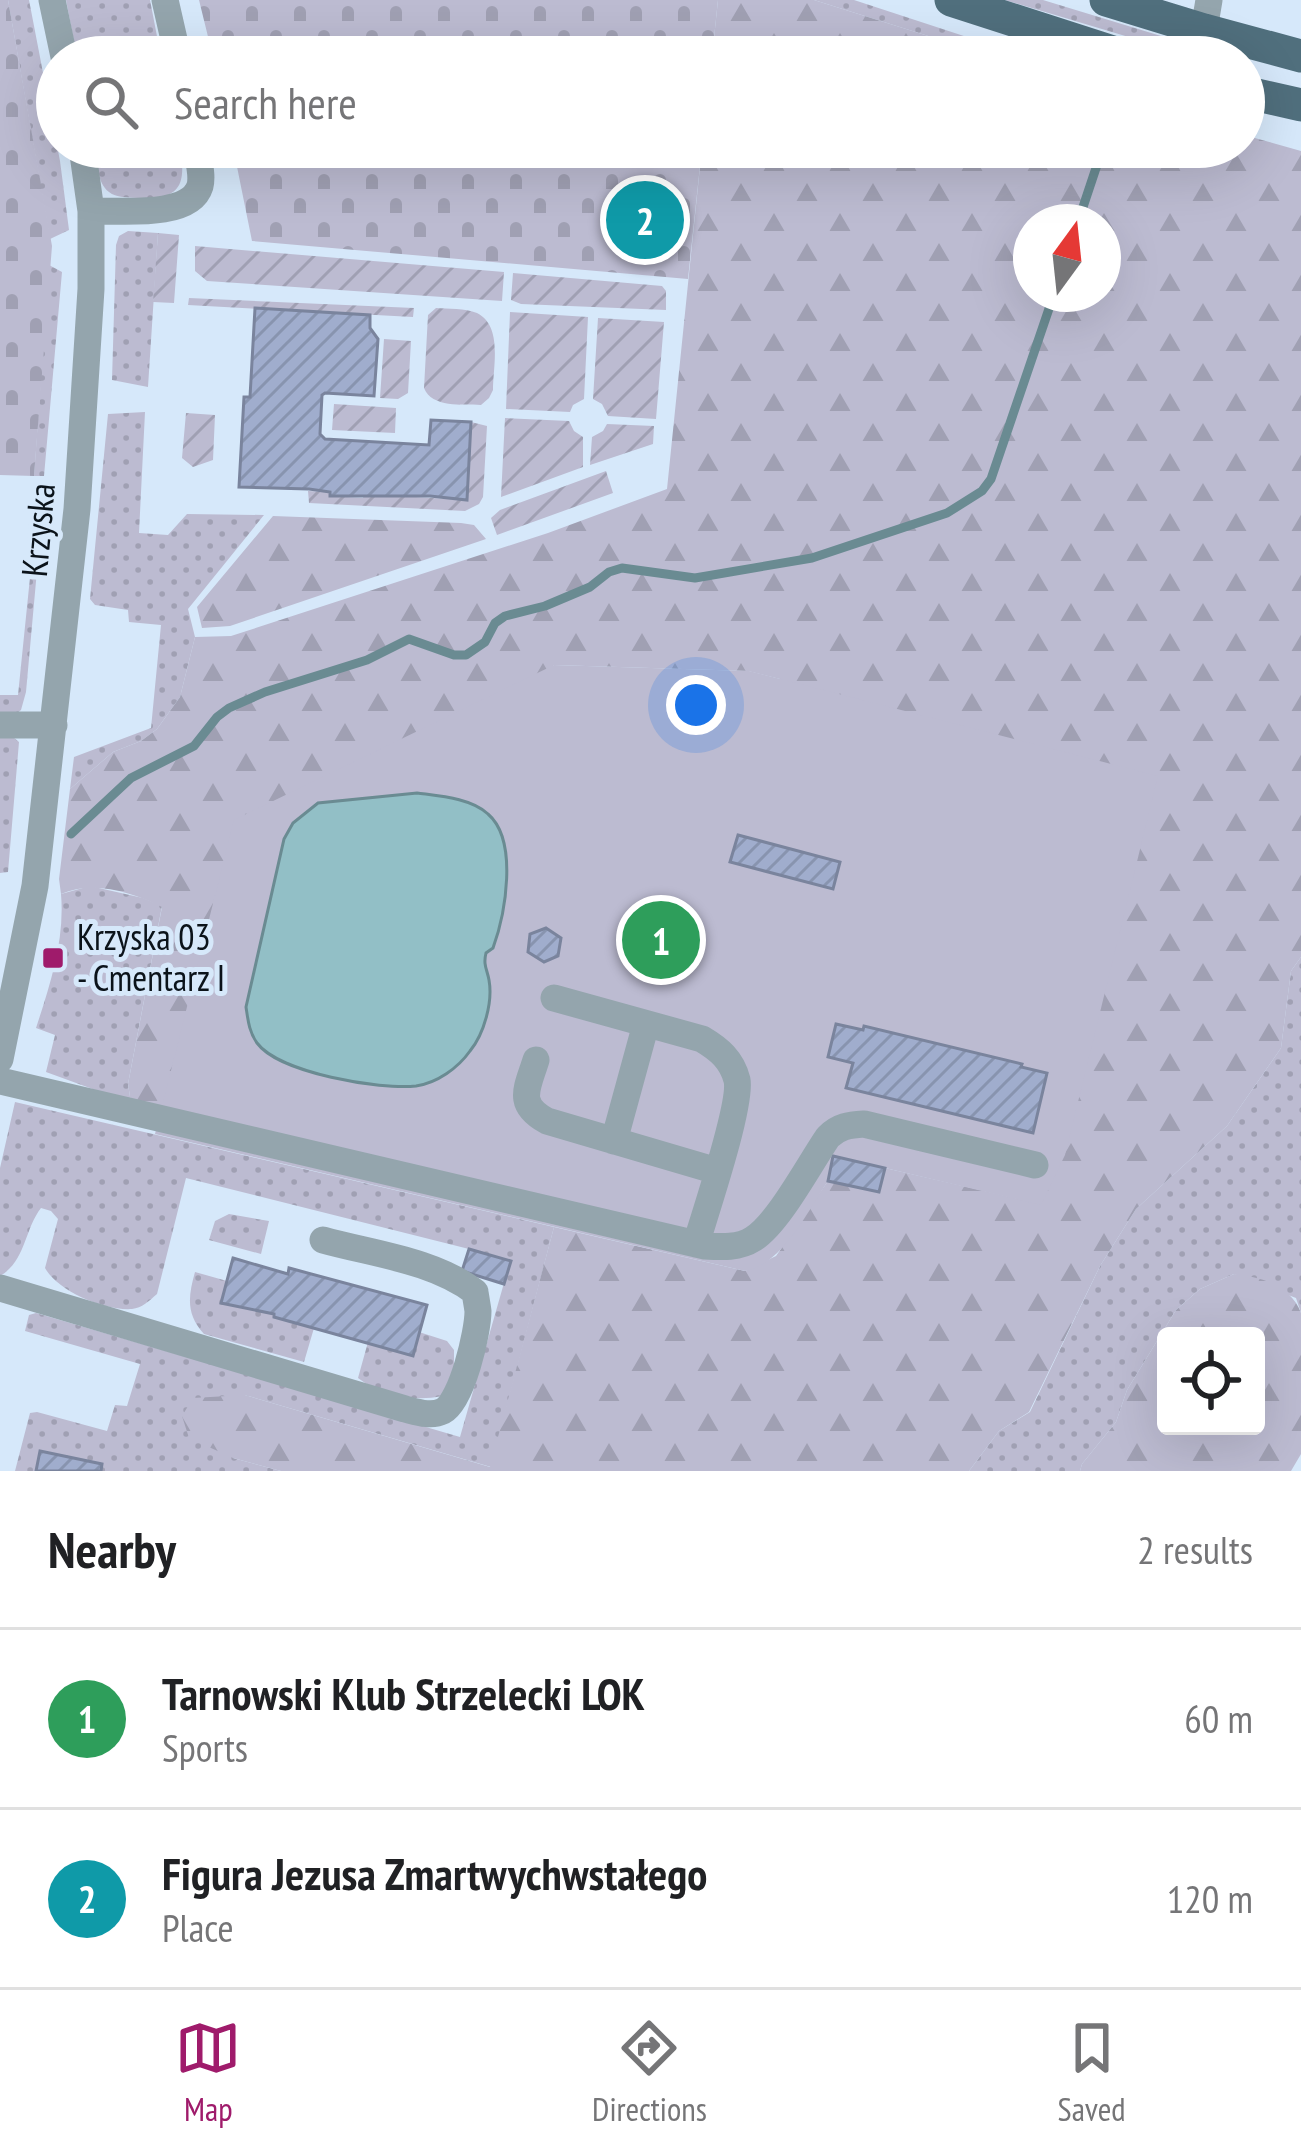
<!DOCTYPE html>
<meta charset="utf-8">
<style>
:root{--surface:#fff;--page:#f2f2f2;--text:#202124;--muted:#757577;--line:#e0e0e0;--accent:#9f1b6b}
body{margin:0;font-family:"PT Sans Narrow",sans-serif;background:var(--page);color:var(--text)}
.controls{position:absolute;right:36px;bottom:36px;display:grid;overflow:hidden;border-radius:12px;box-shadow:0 12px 48px #0002}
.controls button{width:108px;height:108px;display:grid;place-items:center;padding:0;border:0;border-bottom:3px solid var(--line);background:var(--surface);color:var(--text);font:60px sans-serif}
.compass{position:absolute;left:1013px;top:204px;width:108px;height:108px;border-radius:50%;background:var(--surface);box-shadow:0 12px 48px #0002;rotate:15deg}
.you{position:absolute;left:696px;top:705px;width:42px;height:42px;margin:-30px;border:9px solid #fff;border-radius:50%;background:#1a73e8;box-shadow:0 0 0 18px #1a73e833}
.badge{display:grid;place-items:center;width:78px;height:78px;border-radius:50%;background:var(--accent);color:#fff;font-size:39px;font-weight:700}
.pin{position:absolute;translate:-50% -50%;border:6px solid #fff;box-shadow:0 3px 12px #0006}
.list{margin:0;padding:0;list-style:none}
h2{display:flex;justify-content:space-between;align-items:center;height:156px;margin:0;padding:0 48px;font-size:51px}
h2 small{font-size:39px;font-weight:400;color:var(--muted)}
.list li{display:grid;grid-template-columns:78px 1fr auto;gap:36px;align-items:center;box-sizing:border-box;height:180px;padding:0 48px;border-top:3px solid var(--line)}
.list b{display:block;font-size:45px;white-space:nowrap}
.list p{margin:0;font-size:39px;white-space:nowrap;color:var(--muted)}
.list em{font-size:39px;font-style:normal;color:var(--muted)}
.icon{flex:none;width:66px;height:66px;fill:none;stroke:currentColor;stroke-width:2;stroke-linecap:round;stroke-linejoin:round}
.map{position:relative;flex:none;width:1301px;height:1471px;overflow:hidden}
.search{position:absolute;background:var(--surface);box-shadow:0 12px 48px #0002;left:36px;right:36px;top:36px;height:132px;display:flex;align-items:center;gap:30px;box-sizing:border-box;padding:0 42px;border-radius:66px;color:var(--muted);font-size:45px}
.sheet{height:516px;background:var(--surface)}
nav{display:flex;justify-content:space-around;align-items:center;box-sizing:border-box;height:168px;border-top:3px solid var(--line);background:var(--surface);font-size:33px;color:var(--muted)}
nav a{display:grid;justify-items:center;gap:6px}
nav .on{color:var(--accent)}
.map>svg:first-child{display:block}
</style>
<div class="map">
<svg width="1301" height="1471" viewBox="0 0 1301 1471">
<defs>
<pattern id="grass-dots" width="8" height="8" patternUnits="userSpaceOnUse" patternTransform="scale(3)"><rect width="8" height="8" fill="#bcbbd1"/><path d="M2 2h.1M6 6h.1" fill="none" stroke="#a0a0b3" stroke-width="1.8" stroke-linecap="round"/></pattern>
<pattern id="forest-firs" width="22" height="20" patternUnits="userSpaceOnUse" patternTransform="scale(3)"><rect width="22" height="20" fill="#bcbbd1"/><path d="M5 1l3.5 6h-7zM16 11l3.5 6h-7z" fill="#a0a0b3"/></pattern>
<pattern id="cemetery-stones" width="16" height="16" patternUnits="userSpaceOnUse" patternTransform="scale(3)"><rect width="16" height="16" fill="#bcbbd1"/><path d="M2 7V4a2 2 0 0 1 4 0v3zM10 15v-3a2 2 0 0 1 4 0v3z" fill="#a0a0b3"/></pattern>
<pattern id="garden-furrows" width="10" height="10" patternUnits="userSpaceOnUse" patternTransform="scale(3)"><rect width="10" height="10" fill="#bcbbd1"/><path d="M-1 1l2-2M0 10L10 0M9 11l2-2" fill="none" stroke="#a0a0b3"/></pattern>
<pattern id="building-hatch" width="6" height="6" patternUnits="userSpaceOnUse" patternTransform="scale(3)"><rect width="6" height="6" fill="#a0adcd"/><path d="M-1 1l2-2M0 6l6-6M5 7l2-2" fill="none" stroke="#8894af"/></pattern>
</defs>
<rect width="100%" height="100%" fill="#d6e8fa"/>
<path fill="url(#grass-dots)" d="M8,0H29L60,161L69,230L50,239Z
M66,0H150L161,57H77Z
M814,0H854L1028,57H995Z
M1005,0H1043L1184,43L1182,53Z
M94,147H180C187,187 179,200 137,198C128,197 116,198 109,192C97,183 97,161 94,147Z
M128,231L158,233L148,387L112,380L116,245L119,236Z
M49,265L62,272L44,476H34Z
M145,412L139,533L168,535L187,514L264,515L188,609L195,637L180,697L157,729L141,741L113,752L70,789L74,757L151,728L161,625L129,622L128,610L95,605L90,599L108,414Z
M43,504L26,692L21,710L13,716L0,717V695H18L37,509Z
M0,734L13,737L19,742L8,872L0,873Z
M90,886L143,898L162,906L128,1084L131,1103L46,1072L55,1035L36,1028C50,985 65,940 61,894Z
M1301,957V1313L1296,1298L1234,1274L1200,1289L1176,1310L1127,1390L1116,1422L1082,1464L1080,1471H969L999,1431L1030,1412L1100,1266L1136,1209L1227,1126L1281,1048L1291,971Z
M15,1102L554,1227L491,1467L245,1395L233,1458L281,1471H101V1464L41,1451L36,1471H15L30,1413L37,1412L107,1431L115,1405L127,1406L140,1364L25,1331L29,1315L36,1313L460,1437L510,1262L469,1249L186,1178L157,1294C149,1301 142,1308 132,1309C104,1311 58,1291 45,1268L58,1219L51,1211L41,1208C24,1230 26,1261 0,1276V1168Z
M229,1214L269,1221L261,1254L209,1240L215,1221Z
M195,1272L227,1281L222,1303L274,1314L314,1328L304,1362L204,1334C186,1314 188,1297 195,1272Z
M419,1332L447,1341L454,1350V1367L442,1396C414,1402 381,1396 358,1378L368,1342L412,1356Z"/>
<path fill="url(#forest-firs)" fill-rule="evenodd" d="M718,0H814L995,57H712Z
M1244,135L1301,151V957L1291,971L1281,1048L1227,1126L1136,1209L1100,1266L1029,1412L999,1431L969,1471H281L233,1458L189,1438L182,1416L193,1398L245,1395L490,1467L554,1227L745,1271L776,1256L828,1181L885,1168L1041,1204L780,679L748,671L554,665L160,1112L131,1103L128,1084L162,907C131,892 93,880 61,894L59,879L70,789L113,752L141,741L157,729L180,697L195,637L231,636L548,533L667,489L702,147H1244ZM1031,222H1103V294H1031Z
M273,516L461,523L474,525L486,539L230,626L202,628L197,607Z
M1234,1274C1261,1277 1291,1285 1301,1313V1454L1291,1471H1080L1082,1464L1116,1422L1127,1390L1176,1310L1200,1289ZM1166,1336H1256V1426H1166Z"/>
<path fill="url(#cemetery-stones)" d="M0,0H8L52,246L34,476L0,475Z
M199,0H718L712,57H213Z
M233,147H702L688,279L252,241Z"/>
<path fill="url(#garden-furrows)" d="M158,233L179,235L174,303L153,302Z
M195,246L504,272L502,301L207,281L195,271Z
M513,273L662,286L666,291V310L521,304L511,300Z
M189,298L414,308L413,317L188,305Z
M436,308C448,309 465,308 477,313C503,326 493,366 493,390L489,398L481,405C462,404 432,408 424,388L428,315Z
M510,312L588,317L584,399L573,405L570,412L506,409Z
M598,318L664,322L656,419L608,416L602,404L593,399Z
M384,339L411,341L408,393L398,399L380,398Z
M334,404L396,408L395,433L332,430Z
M186,413L215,415L213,460L193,467L182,458Z
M505,418L569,421L574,431L583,437V467L501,497Z
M471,422L487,426L483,497L479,504L465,511L309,503L308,491L330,492L331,496L363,498L364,494L467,500Z
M607,424L654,426L653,444L590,465L592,437L603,431Z
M606,471L613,493L497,535L491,518L500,510Z"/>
<path fill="#bcbbd1" d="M554,665L749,671L1158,776L1065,1155L1041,1205L885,1168L879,1192L828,1181C807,1212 783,1264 745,1271L155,1134L234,820Z"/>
<path fill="#92bfc6" stroke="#6a8b92" stroke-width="3" d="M417,793C439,796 471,798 488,814C519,841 505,915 493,948L486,953C483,965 487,969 489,980C493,1002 484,1034 470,1051C458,1068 437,1083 416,1086C380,1090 279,1073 257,1043C249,1032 248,1020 246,1007L284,839L293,823L318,803Z"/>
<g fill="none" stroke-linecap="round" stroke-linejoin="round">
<path stroke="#6a8b92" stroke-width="9" d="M1078,222L1103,147
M71,834L131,778L194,746L217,717L229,708L265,692L367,660L409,639L454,655H466L485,642L495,623L505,616L545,606L590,587L609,572L622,568L695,578L812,558L947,513L982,491L991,479L1054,294"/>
</g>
<path fill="url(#building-hatch)" stroke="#7a849d" stroke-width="3" d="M255,308L370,315V328L378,339L374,396L325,393L322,395L320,434L325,439L429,445L431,420L471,422L467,500L430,496H330V492L309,489L239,487L244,397H250Z
M738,835L840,862L833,889L730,862Z
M546,928L561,938L558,956L544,962L528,952L530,934Z
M836,1024L863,1030L864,1026L1022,1064L1021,1067L1047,1073L1033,1133L846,1088L853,1063L828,1057Z
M833,1156L885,1168L879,1192L828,1181Z
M469,1249L511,1261L504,1284L462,1271Z
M233,1258L288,1274L289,1268L427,1305L413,1356L274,1317V1314L221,1303Z
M40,1451L102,1464L101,1471H36Z"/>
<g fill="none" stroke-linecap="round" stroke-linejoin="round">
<path stroke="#94a5ad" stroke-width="27" d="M52,0L64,57
M165,0L178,57
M1205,57L1204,30L1209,0
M91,211C118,210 190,219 200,186C203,174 198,159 196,147
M0,725H54
M554,998L702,1039C719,1049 732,1060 737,1080C742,1104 705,1214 696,1244
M0,1059L35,886L77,509L91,289V211L82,147
M536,1060C527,1089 516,1104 547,1121L717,1171
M0,1081L705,1246C722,1247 739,1248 753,1239C778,1224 810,1163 828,1137C839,1126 849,1125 864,1124L1035,1165
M614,1141L646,1024
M0,1288L405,1409C417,1412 431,1417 443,1411C462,1401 478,1332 478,1311C478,1310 475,1293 475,1292C433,1260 373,1254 323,1240"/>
<path stroke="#506f7d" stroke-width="33" d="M951,0L1128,57
M1106,0L1204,30L1301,56
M1244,92L1301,105"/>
</g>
<rect fill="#9f1b6b" stroke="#d6e8fa" stroke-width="4.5" x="41" y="946" width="24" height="24" rx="6"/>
<g text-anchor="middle" stroke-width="10" stroke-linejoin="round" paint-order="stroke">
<g font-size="36" fill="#0b131a" stroke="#d6e8fa">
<text transform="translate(38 530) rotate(-85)" y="13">Krzyska</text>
</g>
<g font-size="36" fill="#0b131a" stroke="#d6e8fa" text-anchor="start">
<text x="77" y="950">Krzyska 03<tspan x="77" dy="41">- Cmentarz I</tspan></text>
</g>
</g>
</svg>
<div class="controls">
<button><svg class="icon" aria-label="locate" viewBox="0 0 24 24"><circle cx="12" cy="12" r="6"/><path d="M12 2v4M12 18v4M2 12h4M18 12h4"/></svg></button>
</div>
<svg class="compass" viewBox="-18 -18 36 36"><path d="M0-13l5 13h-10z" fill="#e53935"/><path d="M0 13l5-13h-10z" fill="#757577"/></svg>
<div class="you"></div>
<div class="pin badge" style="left:661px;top:940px;background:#2e9e5b">1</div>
<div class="pin badge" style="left:645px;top:220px;background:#0f9aa8">2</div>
<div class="search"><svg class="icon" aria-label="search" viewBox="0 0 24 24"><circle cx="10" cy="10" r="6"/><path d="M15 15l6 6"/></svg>Search here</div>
</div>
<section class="sheet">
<h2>Nearby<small>2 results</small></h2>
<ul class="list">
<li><span class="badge" style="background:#2e9e5b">1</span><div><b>Tarnowski Klub Strzelecki LOK</b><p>Sports</p></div><em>60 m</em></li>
<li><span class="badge" style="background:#0f9aa8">2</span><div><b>Figura Jezusa Zmartwychwstałego</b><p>Place</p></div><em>120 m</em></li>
</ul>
</section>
<nav>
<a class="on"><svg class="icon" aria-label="map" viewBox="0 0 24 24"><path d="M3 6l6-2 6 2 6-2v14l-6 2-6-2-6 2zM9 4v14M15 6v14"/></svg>Map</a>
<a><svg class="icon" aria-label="directions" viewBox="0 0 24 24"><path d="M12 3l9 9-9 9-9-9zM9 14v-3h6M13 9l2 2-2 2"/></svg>Directions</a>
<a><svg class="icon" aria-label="saved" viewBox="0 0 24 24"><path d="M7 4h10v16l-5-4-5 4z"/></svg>Saved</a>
</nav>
